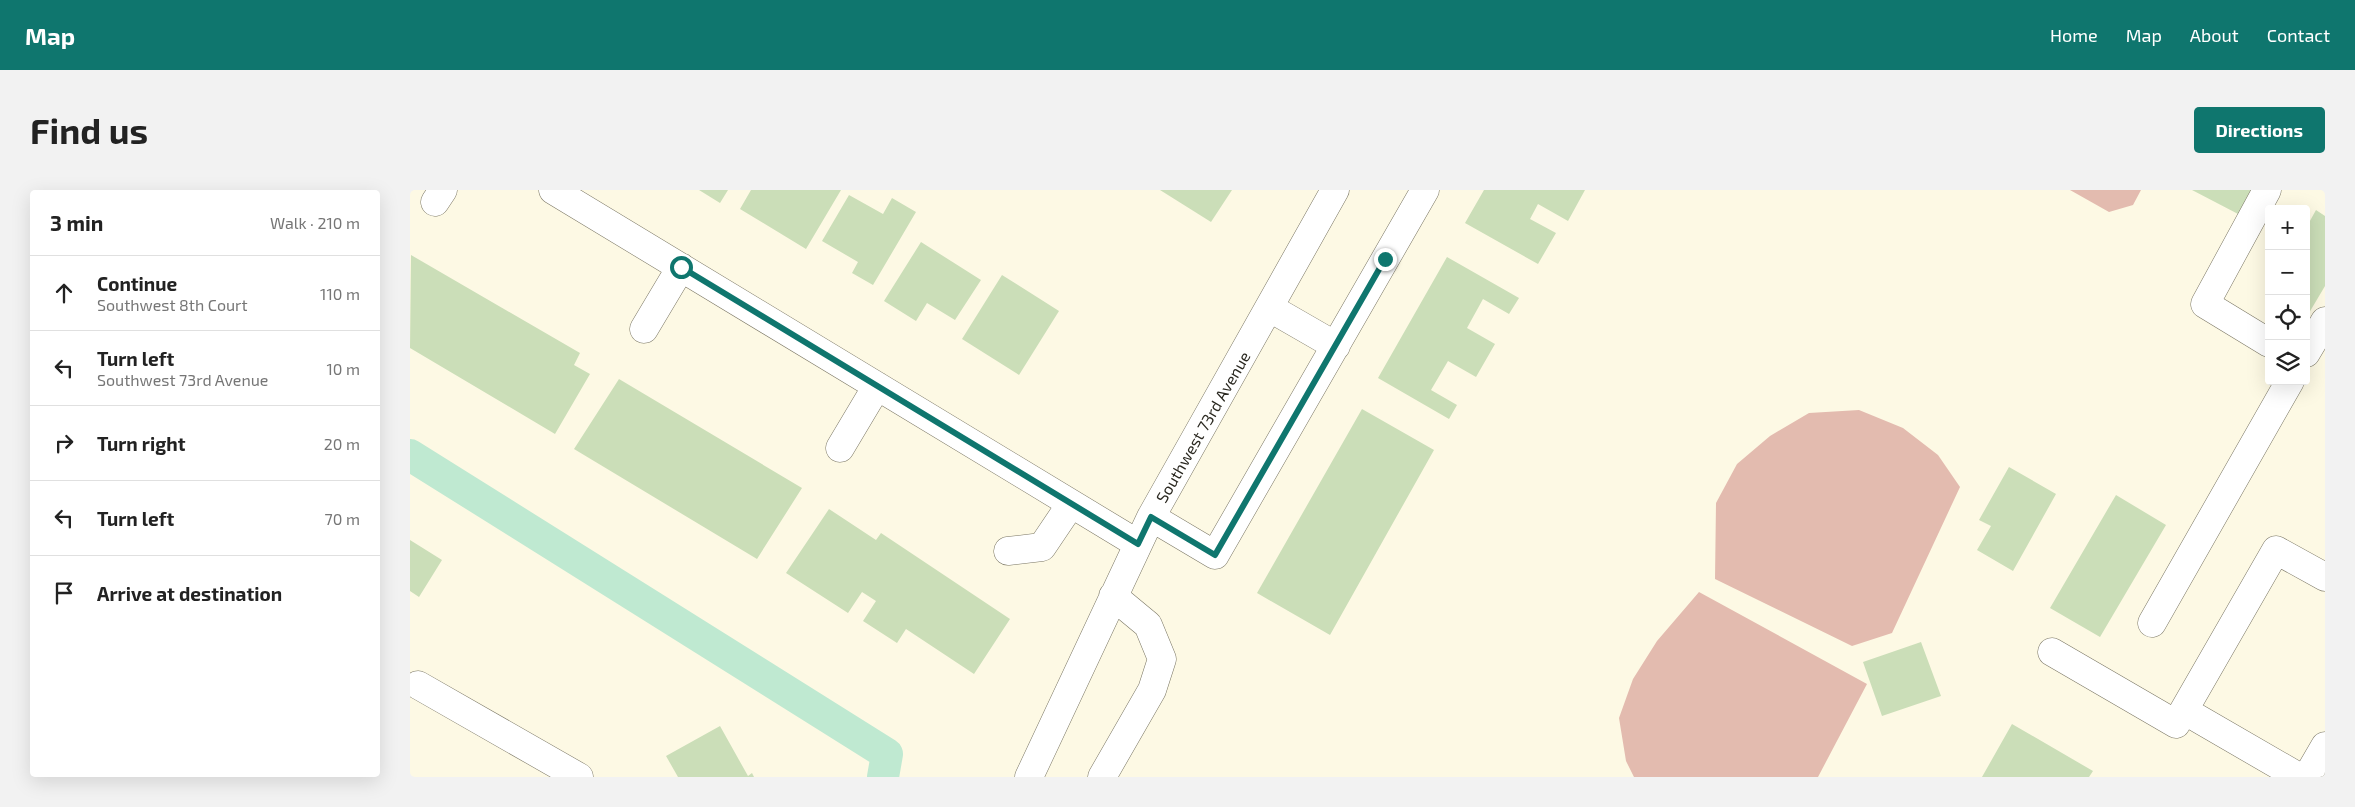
<!DOCTYPE html>
<meta charset="utf-8">
<style>
:root{--surface:#fff;--page:#f2f2f2;--text:#222;--muted:#767676;--line:#e0e0e0;--accent:#0f766e}
body{margin:0;font-family:"Exo 2",sans-serif;background:var(--page);color:var(--text)}
.controls{position:absolute;right:15px;top:15px;display:grid;overflow:hidden;border-radius:5px;box-shadow:0 5px 20px #0002}
.controls button{width:45px;height:45px;display:grid;place-items:center;padding:0;border:0;border-bottom:1px solid var(--line);background:var(--surface);color:var(--text);font:25px sans-serif}
.stop{position:absolute;width:15px;height:15px;margin:-11px;border:4px solid #0f766e;border-radius:50%;background:#fff}
.stop.end{background:#0f766e;border-color:#fff;box-shadow:0 1px 5px #0008}
.list{margin:0;padding:0;list-style:none}
h2{display:flex;justify-content:space-between;align-items:center;height:65px;margin:0;padding:0 20px;font-size:21px}
h2 small{font-size:16px;font-weight:400;color:var(--muted)}
.list li{display:grid;grid-template-columns:32px 1fr auto;gap:15px;align-items:center;box-sizing:border-box;height:75px;padding:0 20px;border-top:1px solid var(--line)}
.list b{display:block;font-size:19px;white-space:nowrap}
.list p{margin:0;font-size:16px;white-space:nowrap;color:var(--muted)}
.list em{font-size:16px;font-style:normal;color:var(--muted)}
.icon{flex:none;width:28px;height:28px;fill:none;stroke:currentColor;stroke-width:2;stroke-linecap:round;stroke-linejoin:round}
.map{position:relative;flex:none;width:1915px;height:587px;overflow:hidden;border-radius:5px}
header{display:flex;align-items:center;gap:30px;box-sizing:border-box;height:70px;padding:0 25px;background:var(--accent);color:#fff}
header strong{font-size:24px}
nav{display:flex;gap:28px;margin-inline-start:auto;font-size:18px}
.intro{display:flex;align-items:center;justify-content:space-between;box-sizing:border-box;height:120px;padding:0 30px}
h1{margin:0;font-size:35px}
.button{padding:12px 22px;border-radius:5px;background:var(--accent);color:#fff;font-size:18px;font-weight:700}
main{display:flex;gap:30px;padding:0 30px}
aside{flex:1;background:var(--surface);border-radius:5px;box-shadow:0 5px 20px #0002}
.map>svg:first-child{display:block}
</style>
<header>
<strong>Map</strong>
<nav><a>Home</a><a>Map</a><a>About</a><a>Contact</a></nav>
</header>
<div class="intro"><h1>Find us</h1><a class="button">Directions</a></div>
<main>
<aside>
<h2>3 min<small>Walk · 210 m</small></h2>
<ul class="list">
<li><svg class="icon" aria-label="ahead" viewBox="0 0 24 24"><path d="M12 20V5M6 11l6-6 6 6"/></svg><div><b>Continue</b><p>Southwest 8th Court</p></div><em>110 m</em></li>
<li><svg class="icon" aria-label="left" viewBox="0 0 24 24"><path d="M17 20v-9H6M10 6l-5 5 5 5"/></svg><div><b>Turn left</b><p>Southwest 73rd Avenue</p></div><em>10 m</em></li>
<li><svg class="icon" aria-label="right" viewBox="0 0 24 24"><path d="M7 20v-9h11M14 6l5 5-5 5"/></svg><div><b>Turn right</b></div><em>20 m</em></li>
<li><svg class="icon" aria-label="left" viewBox="0 0 24 24"><path d="M17 20v-9H6M10 6l-5 5 5 5"/></svg><div><b>Turn left</b></div><em>70 m</em></li>
<li><svg class="icon" aria-label="arrive" viewBox="0 0 24 24"><path d="M6 21V4h12l-3 4 3 4H6"/></svg><div><b>Arrive at destination</b></div></li>
</ul>
</aside>
<div class="map">
<svg width="1915" height="587" viewBox="0 0 1915 587">
<rect width="100%" height="100%" fill="#fdf9e4"/>
<path fill="#e3bbaf" d="M1660,0H1731L1723,15L1699,22Z
M1449,220L1493,238L1528,265L1550,297L1482,443L1442,456L1305,389L1306,313L1327,274L1360,246L1399,223Z
M1289,402L1457,494L1408,587H1224L1216,571L1209,528L1223,489L1247,451Z"/>
<g fill="none" stroke-linecap="round" stroke-linejoin="round">
<path stroke="#bfe9d1" stroke-width="32" d="M0,265L477,564L473,587"/>
</g>
<path fill="#cbdeb8" d="M289,0H318L310,13Z
M341,0H431L396,59L330,19Z
M750,0H822L801,32Z
M1074,0H1175L1158,31L1128,14L1120,29L1146,43L1128,74L1055,33Z
M1782,0H1843L1830,25Z
M439,5L473,24L482,8L506,22L463,95L442,83L448,72L412,51Z
M1906,20L1915,26V96L1899,123L1896,121V38Z
M511,52L571,90L545,130L517,113L506,131L474,111Z
M1,65L170,163L164,175L180,184L145,244L0,158Z
M1037,67L1109,108L1099,124L1073,109L1057,138L1085,154L1066,187L1038,171L1021,200L1047,215L1039,229L968,188Z
M592,85L649,121L609,185L552,149Z
M209,189L392,298L347,369L164,259Z
M952,219L1024,260L920,445L847,403Z
M1599,277L1646,304L1603,381L1567,360L1581,336L1569,330Z
M1706,305L1756,335L1690,447L1640,418Z
M419,319L466,350L471,343L600,429L564,484L496,439L487,453L453,431L466,411L452,402L438,423L376,383Z
M0,350L32,370L9,407L0,401Z
M1511,452L1531,506L1472,526L1453,472Z
M1602,534L1683,581L1679,587H1572Z
M310,536L338,586L342,583L344,587H268L256,566Z"/>
<g fill="none" stroke-linecap="round" stroke-linejoin="round">
<g stroke="#7a7664" stroke-width="29">
<path id="minor" d="M143,0L728,354
M1857,0L1795,114L1859,153
M25,12L33,0
M860,118L926,156
M234,139L271,77
M1896,163L1915,131
M430,258L467,196
M741,327L805,365L1015,0
M598,361L632,357L661,314
M1742,433L1880,191
M1642,462L1766,534L1866,360L1915,387
M8,495L169,587
M1775,521L1889,587
M619,587L741,327L925,0
M692,587L742,500L752,469L738,435L703,406
M1897,587L1915,556"/>
</g>
<use href="#minor" stroke="#fff" stroke-width="28"/>
</g>
<g fill="none" stroke-linecap="round" stroke-linejoin="round">
<path stroke="#0f766e" stroke-width="6" d="M271,77L728,354L741,327L805,365L975,69"/>
</g>
<g text-anchor="middle" stroke-width="5" stroke-linejoin="round" paint-order="stroke">
<g font-size="16" fill="#2b2921" stroke="#fff">
<text transform="translate(793 237) rotate(-60)" y="6">Southwest 73rd Avenue</text>
</g>
</g>
</svg>
<div class="controls">
<button>+</button>
<button>−</button>
<button><svg class="icon" aria-label="locate" viewBox="0 0 24 24"><circle cx="12" cy="12" r="6"/><path d="M12 2v4M12 18v4M2 12h4M18 12h4"/></svg></button>
<button><svg class="icon" aria-label="layers" viewBox="0 0 24 24"><path d="M12 4l9 5-9 5-9-5zM3 14l9 5 9-5"/></svg></button>
</div>
<div class="stop" style="left:271px;top:77px"></div>
<div class="stop end" style="left:975px;top:69px"></div>
</div>
</main>
